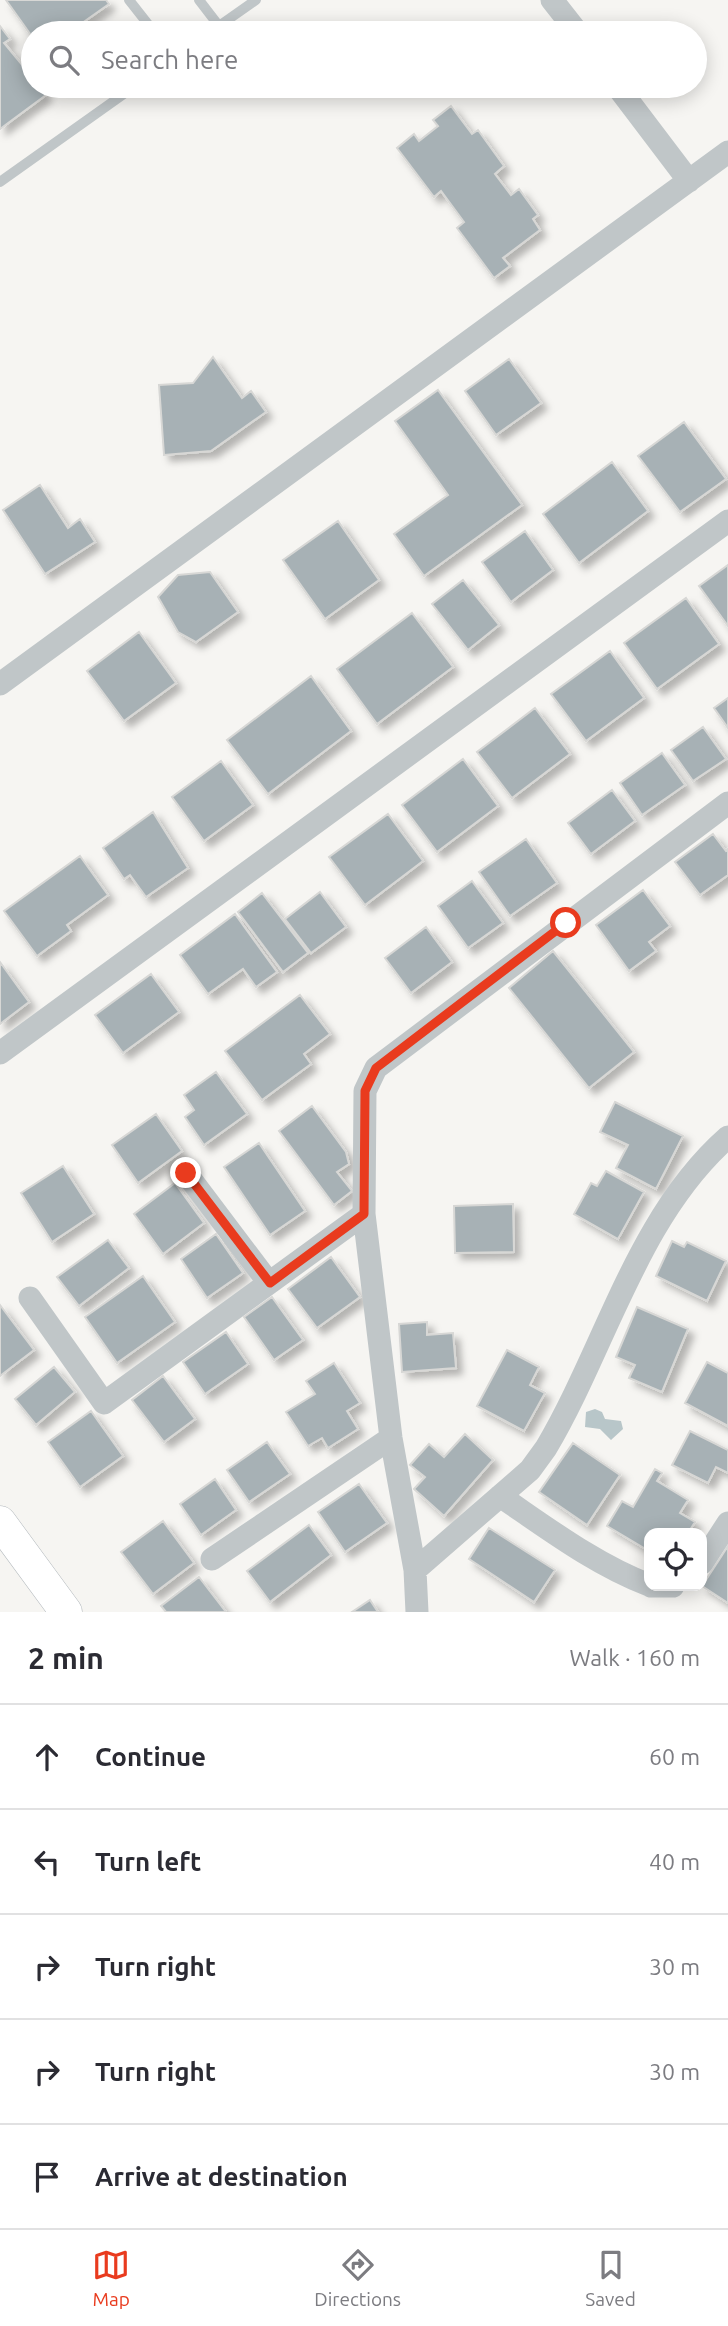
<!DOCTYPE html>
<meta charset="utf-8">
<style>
:root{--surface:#fff;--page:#f7f7f7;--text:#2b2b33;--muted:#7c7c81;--line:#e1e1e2;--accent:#e93b1e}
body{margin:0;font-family:Ubuntu,sans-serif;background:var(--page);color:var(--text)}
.controls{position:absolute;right:21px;bottom:21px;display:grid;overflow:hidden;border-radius:14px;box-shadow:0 4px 18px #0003}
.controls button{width:63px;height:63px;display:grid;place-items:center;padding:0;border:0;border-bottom:2px solid var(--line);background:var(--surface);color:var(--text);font:35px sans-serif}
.stop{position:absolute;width:21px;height:21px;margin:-16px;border:5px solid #e93b1e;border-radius:50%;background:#fff}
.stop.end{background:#e93b1e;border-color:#fff;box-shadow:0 2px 7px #0008}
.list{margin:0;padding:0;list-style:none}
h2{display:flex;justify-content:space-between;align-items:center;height:91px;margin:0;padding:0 28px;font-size:30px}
h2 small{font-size:23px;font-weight:400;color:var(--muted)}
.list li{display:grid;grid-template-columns:46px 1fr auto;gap:21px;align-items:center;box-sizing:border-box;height:105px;padding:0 28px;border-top:2px solid var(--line)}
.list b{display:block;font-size:26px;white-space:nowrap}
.list em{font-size:23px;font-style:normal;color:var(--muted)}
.icon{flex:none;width:38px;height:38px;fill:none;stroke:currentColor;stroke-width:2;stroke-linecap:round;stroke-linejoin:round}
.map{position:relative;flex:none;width:728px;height:1612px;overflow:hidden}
.search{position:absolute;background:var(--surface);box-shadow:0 4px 18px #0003;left:21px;right:21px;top:21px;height:77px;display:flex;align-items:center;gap:18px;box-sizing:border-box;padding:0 24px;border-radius:38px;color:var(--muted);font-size:26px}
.sheet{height:616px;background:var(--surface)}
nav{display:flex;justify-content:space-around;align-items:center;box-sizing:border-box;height:98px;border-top:2px solid var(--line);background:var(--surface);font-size:19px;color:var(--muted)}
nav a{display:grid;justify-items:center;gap:4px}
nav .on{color:var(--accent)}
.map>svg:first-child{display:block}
</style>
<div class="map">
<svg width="728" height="1612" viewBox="0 0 728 1612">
<defs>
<filter id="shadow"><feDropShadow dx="6" dy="6" stdDeviation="3.5" flood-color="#0004"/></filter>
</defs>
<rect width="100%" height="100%" fill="#f6f5f2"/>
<path fill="#b8c6c9" d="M595,1409L602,1412L605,1419L621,1421L623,1429L611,1440L600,1429L585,1427L586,1412Z"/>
<path fill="#a7b1b5" stroke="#d7d7d5" stroke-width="2" filter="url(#shadow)" d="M6,0H106L109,4L68,33H33V38Z
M0,26L10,39L4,43L33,78V86H39L46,95L0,129Z
M451,106L472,134L478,130L504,166L495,174L511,195L519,189L538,215L533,219L540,230L503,258L510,266L494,278L457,228L464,222L441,191L434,197L397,148L414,134L419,141L438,126L433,120Z
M213,357L242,398L251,391L266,412L211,451L164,455L159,385L193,383Z
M509,359L541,403L496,435L465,391Z
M438,390L522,505L424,576L394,534L448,495L395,421Z
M684,422L726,479L680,512L638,456Z
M612,462L648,511L579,563L543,514Z
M40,485L68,528L80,519L95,542L45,574L3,510Z
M338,521L379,580L325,619L283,560Z
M525,531L553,570L511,602L482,562Z
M728,565V626L699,586Z
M210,572L238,612L196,642L178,632L158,597L178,575Z
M463,580L499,625L468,650L432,604Z
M686,598L719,644L657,689L624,643Z
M412,613L453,667L377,724L337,669Z
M139,632L176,683L124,721L87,671Z
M610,651L644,698L586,741L551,694Z
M311,676L351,731L268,794L227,740Z
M728,698V728L714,708Z
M535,708L570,754L512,798L477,752Z
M703,727L726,759L693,781L671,750Z
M662,753L685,785L642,815L620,783Z
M463,759L498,806L437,852L402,805Z
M221,761L253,805L204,841L172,797Z
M612,790L635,821L591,854L568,823Z
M153,812L188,868L146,897L130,875L124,879L103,848Z
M388,814L423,861L365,905L329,857Z
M713,834L726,851L728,849V875L700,895L675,862Z
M526,839L557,883L510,916L479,872Z
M80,856L108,895L67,925L71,931L37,956L4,911Z
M472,881L503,923L468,948L438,906Z
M643,890L670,926L649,942L656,951L629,971L596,925Z
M320,892L346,927L311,953L285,919Z
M262,893L308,953L283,972L238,912Z
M235,914L277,972L256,987L243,969L208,994L180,955Z
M426,927L452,962L411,993L385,958Z
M553,951L634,1052L589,1088L509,988Z
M0,962L29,1002L0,1024Z
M151,974L179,1012L123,1053L95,1015Z
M300,995L330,1034L304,1054L311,1064L262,1100L225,1051Z
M216,1072L247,1114L204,1145L185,1117L194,1110L184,1095Z
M615,1102L683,1136L656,1189L616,1168L628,1145L600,1132Z
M312,1106L346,1152L349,1164L337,1172L352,1191L334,1205L279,1131Z
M156,1114L182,1151L138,1183L112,1145Z
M259,1143L305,1211L270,1235L224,1167Z
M63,1166L94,1214L52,1242L21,1193Z
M606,1171L644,1192L618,1239L574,1214L591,1183L597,1186Z
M175,1183L204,1223L163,1254L134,1214Z
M513,1204L514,1252L455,1253L454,1206Z
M216,1234L243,1273L207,1298L181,1259Z
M108,1240L129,1268L79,1306L57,1277Z
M672,1241L684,1247L687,1242L726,1261L707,1301L656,1276Z
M331,1257L360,1297L317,1328L288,1289Z
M143,1276L175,1322L117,1363L85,1317Z
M272,1297L303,1340L274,1360L244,1317Z
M0,1305L34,1350L0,1376Z
M637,1307L688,1329L662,1392L629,1378L635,1365L616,1357Z
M427,1322V1335L453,1333L456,1368L402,1372L399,1324Z
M226,1332L248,1364L205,1394L183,1362Z
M507,1350L539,1367L530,1385L545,1393L524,1431L477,1406Z
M707,1362L728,1373V1426L685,1403Z
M334,1363L360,1403L347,1411L358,1429L328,1448L322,1438L308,1446L286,1412L315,1394L306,1381Z
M54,1367L75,1392L36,1425L15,1399Z
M163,1376L195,1419L164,1442L132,1400Z
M91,1411L123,1456L80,1487L48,1442Z
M690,1431L728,1450V1473L716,1467L708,1483L672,1465Z
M465,1434L493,1460L444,1516L414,1489L425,1477L410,1465L429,1444L444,1457Z
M267,1442L290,1474L249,1502L227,1470Z
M573,1443L620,1475L587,1525L539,1492Z
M655,1469L662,1473L657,1481L688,1500L680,1513L695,1522L688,1533H649V1551L607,1526L622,1501L633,1507Z
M215,1479L236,1510L201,1535L180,1504Z
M359,1484L387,1523L345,1552L318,1512Z
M163,1521L194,1563L153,1594L121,1552Z
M309,1525L331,1555L270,1602L247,1571Z
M489,1528L555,1570L534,1602L469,1559Z
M728,1546V1603L702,1586Z
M199,1577L226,1612H166L161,1606Z
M370,1600L378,1612H352Z"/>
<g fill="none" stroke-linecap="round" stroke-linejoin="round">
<g stroke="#b3b9bd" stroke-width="33">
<path id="secondary" d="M0,1522L66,1612"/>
</g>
<path stroke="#c0c6c8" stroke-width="10" d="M129,0L155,33
M199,0L219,26
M209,33L256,0
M0,182L135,86"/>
<path stroke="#c0c6c8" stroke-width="23" d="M552,0L578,33
M617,86L689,181
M0,684L728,152
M0,1053L728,521
M186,1173L269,1283
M30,1298L104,1403L364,1214
M500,1496C547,1528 596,1565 649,1585
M212,1559L391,1438
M702,1563L728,1523
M415,1570L530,1470L546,1448C606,1347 637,1217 728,1137
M651,1586H673
M417,1612L415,1570L391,1438L364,1214L365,1091L376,1068L728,803"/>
<use href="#secondary" stroke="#fff" stroke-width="32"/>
</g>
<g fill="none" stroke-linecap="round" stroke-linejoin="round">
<path stroke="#e93b1e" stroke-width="9" d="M186,1173L270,1283L364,1214L365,1091L376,1068L566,923"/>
</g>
</svg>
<div class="controls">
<button><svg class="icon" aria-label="locate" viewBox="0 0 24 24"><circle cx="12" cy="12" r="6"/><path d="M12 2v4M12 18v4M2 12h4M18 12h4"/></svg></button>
</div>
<div class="stop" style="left:566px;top:923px"></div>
<div class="stop end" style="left:186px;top:1173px"></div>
<div class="search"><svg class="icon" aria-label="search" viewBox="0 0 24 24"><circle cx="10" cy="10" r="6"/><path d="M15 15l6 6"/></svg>Search here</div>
</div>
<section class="sheet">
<h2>2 min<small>Walk · 160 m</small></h2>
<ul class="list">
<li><svg class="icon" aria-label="ahead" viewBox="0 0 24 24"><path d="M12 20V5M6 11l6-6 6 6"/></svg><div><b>Continue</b></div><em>60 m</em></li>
<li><svg class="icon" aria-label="left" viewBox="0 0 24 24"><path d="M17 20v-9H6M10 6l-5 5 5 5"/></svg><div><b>Turn left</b></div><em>40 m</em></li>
<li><svg class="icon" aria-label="right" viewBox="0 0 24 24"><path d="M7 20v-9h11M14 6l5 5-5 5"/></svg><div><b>Turn right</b></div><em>30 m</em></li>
<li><svg class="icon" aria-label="right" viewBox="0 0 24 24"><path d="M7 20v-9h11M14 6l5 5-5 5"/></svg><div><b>Turn right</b></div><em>30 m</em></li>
<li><svg class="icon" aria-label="arrive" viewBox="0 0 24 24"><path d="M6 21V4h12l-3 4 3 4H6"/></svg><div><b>Arrive at destination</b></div></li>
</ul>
</section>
<nav>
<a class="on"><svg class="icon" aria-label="map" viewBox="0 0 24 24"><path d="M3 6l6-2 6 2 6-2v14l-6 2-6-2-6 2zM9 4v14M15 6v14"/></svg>Map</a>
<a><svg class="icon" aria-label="directions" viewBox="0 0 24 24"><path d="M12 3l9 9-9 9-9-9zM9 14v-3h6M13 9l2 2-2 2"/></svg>Directions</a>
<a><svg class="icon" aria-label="saved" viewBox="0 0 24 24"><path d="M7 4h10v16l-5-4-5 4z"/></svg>Saved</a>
</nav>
